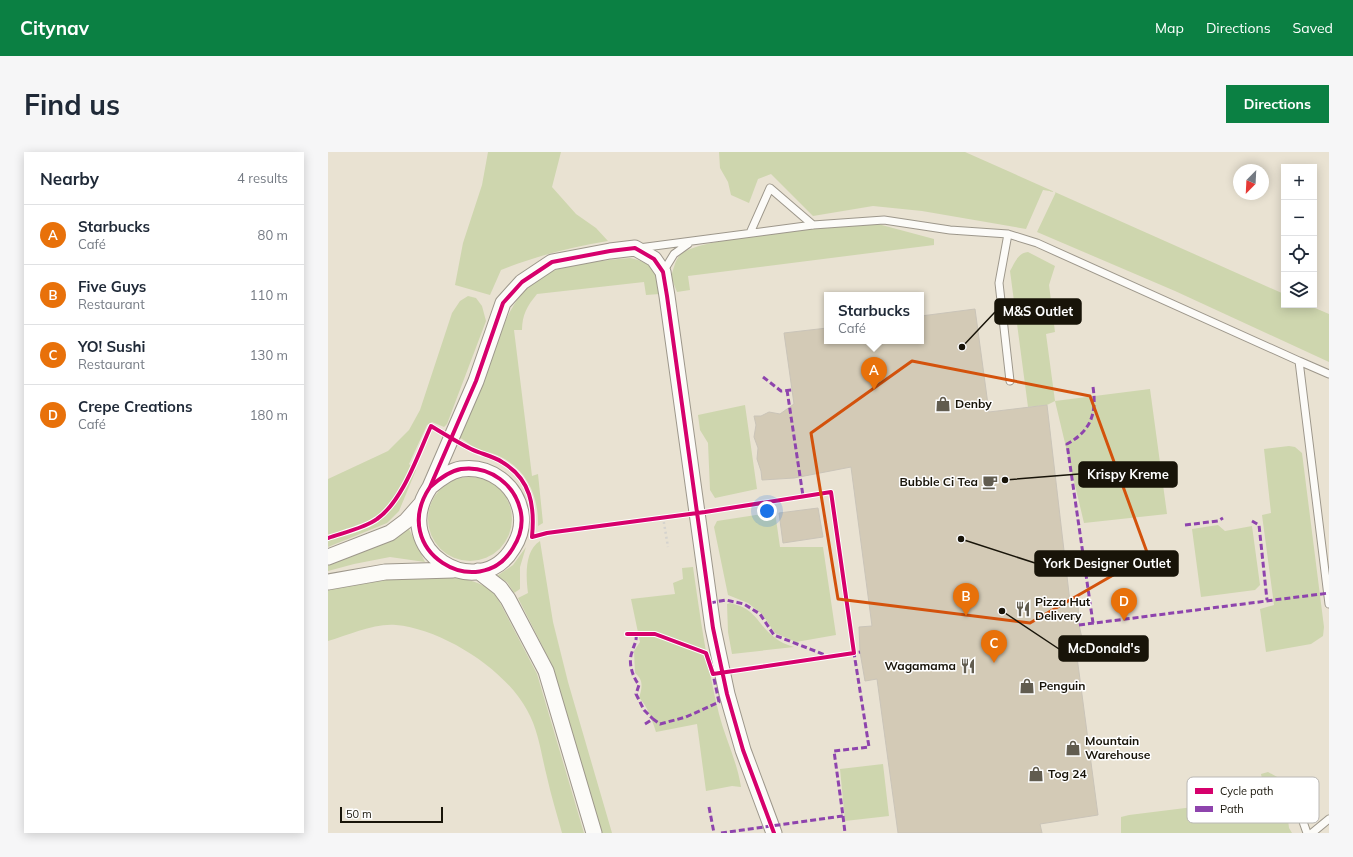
<!DOCTYPE html>
<meta charset="utf-8">
<style>
:root{--surface:#fff;--page:#f6f6f7;--text:#1f2937;--muted:#747a83;--line:#e0e1e3;--accent:#0b8043}
body{margin:0;font-family:Mulish,sans-serif;background:var(--page);color:var(--text)}
.controls{position:absolute;right:12px;top:12px;display:grid;overflow:hidden;border-radius:0px;box-shadow:0 2px 10px #0003}
.controls button{width:36px;height:36px;display:grid;place-items:center;padding:0;border:0;border-bottom:1px solid var(--line);background:var(--surface);color:var(--text);font:20px sans-serif}
.compass{position:absolute;left:905px;top:12px;width:36px;height:36px;border-radius:50%;background:var(--surface);box-shadow:0 2px 10px #0003;rotate:204deg}
.scale{position:absolute;left:12px;bottom:10px;width:103px;box-sizing:border-box;padding-left:4px;border:2px solid #181409;border-top:0;font-size:11px;line-height:14px;white-space:nowrap;color:#181409;-webkit-text-stroke:3px #fff;paint-order:stroke}
.you{position:absolute;left:439px;top:359px;width:14px;height:14px;margin:-10px;border:3px solid #fff;border-radius:50%;background:#1a73e8;box-shadow:0 0 0 6px #1a73e833}
.badge{display:grid;place-items:center;width:26px;height:26px;border-radius:50%;background:var(--accent);color:#fff;font-size:13px;font-weight:700}
.pin{position:absolute;translate:-50% -33px;filter:drop-shadow(0 1px 2px #0008)}
.pin::after{content:'';position:absolute;top:21px;width:14px;height:12px;background:inherit;clip-path:polygon(0 0,100% 0,50% 100%)}
.popup{position:absolute;left:496px;top:140px;width:100px;height:52px;box-sizing:border-box;display:grid;place-content:center;border-radius:0px;background:var(--surface);filter:drop-shadow(0 1px 3px #0005);font-size:13px;white-space:nowrap;color:var(--muted)}
.popup b{font-size:15px;color:var(--text)}
.popup::after{content:'';position:absolute;left:50%;top:100%;margin-left:-8px;border:8px solid transparent;border-top-color:var(--surface)}
.list{margin:0;padding:0;list-style:none}
h2{display:flex;justify-content:space-between;align-items:center;height:52px;margin:0;padding:0 16px;font-size:17px}
h2 small{font-size:13px;font-weight:400;color:var(--muted)}
.list li{display:grid;grid-template-columns:26px 1fr auto;gap:12px;align-items:center;box-sizing:border-box;height:60px;padding:0 16px;border-top:1px solid var(--line)}
.list b{display:block;font-size:15px;white-space:nowrap}
.list p{margin:0;font-size:13px;white-space:nowrap;color:var(--muted)}
.list em{font-size:13px;font-style:normal;color:var(--muted)}
.icon{flex:none;width:22px;height:22px;fill:none;stroke:currentColor;stroke-width:2;stroke-linecap:round;stroke-linejoin:round}
.map{position:relative;flex:none;width:1001px;height:681px;overflow:hidden;border-radius:0px}
header{display:flex;align-items:center;gap:24px;box-sizing:border-box;height:56px;padding:0 20px;background:var(--accent);color:#fff}
header strong{font-size:19px}
nav{display:flex;gap:22px;margin-inline-start:auto;font-size:14px}
.intro{display:flex;align-items:center;justify-content:space-between;box-sizing:border-box;height:96px;padding:0 24px}
h1{margin:0;font-size:28px}
.button{padding:10px 18px;border-radius:0px;background:var(--accent);color:#fff;font-size:14px;font-weight:700}
main{display:flex;gap:24px;padding:0 24px}
aside{flex:1;background:var(--surface);border-radius:0px;box-shadow:0 2px 10px #0003}
.map>svg:first-child{display:block}
</style>
<header>
<strong>Citynav</strong>
<nav><a>Map</a><a>Directions</a><a>Saved</a></nav>
</header>
<div class="intro"><h1>Find us</h1><a class="button">Directions</a></div>
<main>
<aside>
<h2>Nearby<small>4 results</small></h2>
<ul class="list">
<li><span class="badge" style="background:#e8710a">A</span><div><b>Starbucks</b><p>Café</p></div><em>80 m</em></li>
<li><span class="badge" style="background:#e8710a">B</span><div><b>Five Guys</b><p>Restaurant</p></div><em>110 m</em></li>
<li><span class="badge" style="background:#e8710a">C</span><div><b>YO! Sushi</b><p>Restaurant</p></div><em>130 m</em></li>
<li><span class="badge" style="background:#e8710a">D</span><div><b>Crepe Creations</b><p>Café</p></div><em>180 m</em></li>
</ul>
</aside>
<div class="map">
<svg width="1001" height="681" viewBox="0 0 1001 681">
<rect width="100%" height="100%" fill="#e9e2d2"/>
<path fill="#ced6ae" d="M160,0H233L224,35L248,62L268,76L280,89C243,95 208,104 173,118L162,143L127,133L135,91L154,33Z
M391,0H637L956,142V153H980L1001,162V210L847,139L709,80L728,40L715,38L698,77L594,59L545,54L485,64L443,22L430,27L421,51L403,43L400,30L392,16Z
M550,72L606,87V93L360,124L362,138L349,140L343,125C345,119 347,108 352,103C370,84 517,74 550,72Z
M700,100L727,114L721,133L727,180L718,182L727,249L822,237L839,362L756,371L727,249L719,253L700,255L682,119C687,110 690,101 700,100Z
M302,106C326,111 328,119 332,142L318,143L316,130L209,142C199,154 194,163 194,178H186L204,324L210,322L215,371L210,374C211,345 199,318 173,305C166,301 159,300 152,298C145,296 138,289 131,285C142,261 153,237 162,212C174,178 181,146 213,125C232,112 279,108 302,106Z
M140,144L148,146L154,154L158,169L119,272L116,275L104,270L99,273L81,312L88,318L71,359L59,371L0,395V327L60,299L81,278L92,258L124,161L132,149Z
M417,253L429,337L387,346L382,338L380,291L372,278L370,263Z
M961,294L967,295L974,301L996,475L995,484L983,492L938,500L932,457L946,453L934,363L943,361L936,297Z
M100 367a42 42 0 1 1 84 0a42 42 0 1 1-84 0Z
M447,360L452,395H495L508,483L468,490L447,481L434,462L420,451L400,443L386,375L389,369Z
M890,373L897,379L924,374L932,433L927,438L873,445L864,377Z
M81,377L97,410L62,405L26,412L0,419V412C28,402 56,394 81,377Z
M212,389L225,470L240,530L284,681H274L223,511L190,446L200,441C198,425 196,399 212,389Z
M198,395L192,415V437L186,441L179,430L169,424L185,413Z
M365,415C372,464 379,513 391,562C397,586 409,609 413,635L404,634L378,639L369,572L328,580C325,570 318,551 311,546C314,536 316,528 307,521L306,499L312,490L303,447L347,442L345,431L355,427L354,416Z
M78,425C109,427 151,419 170,447L209,522L256,681H234C229,662 223,644 219,625C213,602 211,579 199,558C177,517 114,477 68,473C46,471 21,483 0,489V437L21,430Z
M402,451C429,457 428,471 446,485C452,490 459,493 466,495L404,502L400,480L399,452Z
M555,612L561,664L517,669L512,617Z
M940,620L951,626L956,635L961,676L964,681H793V665L801,663L938,646L933,622Z"/>
<path fill="#d3cab6" stroke="#cac4b8" d="M647,157L661,260L719,253L742,450L750,449L751,473L758,504L749,505L770,663L712,672L714,681H570L549,527L537,529L532,500L531,475L544,474L523,315L466,326L434,328L433,319L429,307L430,296L426,285L428,273L426,264H433L441,260L452,262L466,252L456,181L499,176V189H593V164Z
M490,356L495,385L455,391L451,361Z"/>
<g fill="none" stroke-linecap="round" stroke-linejoin="round">
<g stroke="#9d978b" stroke-width="9">
<path id="service" d="M422,81L442,36L485,73
M680,82L671,131L682,229
M311,96L485,73L556,68L622,78L680,82L709,91L971,209L1001,452
M335,120L346,102L360,92
M971,209L1001,222
M966,644L979,681
M984,681L1001,667"/>
</g>
<g stroke="#9d978b" stroke-width="17">
<path id="minor" d="M102,335C111,327 121,319 133,317C162,313 188,333 193,361C195,373 192,385 185,396C151,453 59,399 102,335L148,229L175,151L194,130L224,110L282,99L307,96L326,107L335,120L339,144L385,476L399,542L415,598L446,681
M0,405L62,381L78,369L93,352
M150,419L172,436L180,447L218,519L266,681
M0,430L57,420L125,418"/>
</g>
<path stroke="#d5d3ce" stroke-width="2.5" stroke-dasharray="2 3" stroke-linecap="butt" d="M335,365L340,395"/>
<use href="#service" stroke="#fcfbf8" stroke-width="7"/>
<use href="#minor" stroke="#fcfbf8" stroke-width="15"/>
<path stroke="#8e44ad" stroke-width="3" stroke-dasharray="6 3" stroke-linecap="butt" d="M435,225L453,239L464,238
M765,235C769,261 763,279 739,292L765,471
M459,238L475,344
M924,369L931,373L939,448
M857,373L890,369L895,366
M382,451L398,448L416,452L432,462L446,483L500,504
M751,473L1001,441
M308,482C309,490 306,492 304,500C300,510 304,524 311,533L308,542L316,558L325,567
M317,572L325,567L332,572L358,565L391,550L385,522
M381,655L386,681
M515,664L517,681
M393,681L515,664L506,599L541,595L526,501L532,500"/>
<g stroke="#fff" stroke-width="6">
<path id="cycleway" d="M102,335C111,327 121,319 133,317C162,313 188,333 193,361C195,373 192,385 185,396C151,453 59,399 102,335L148,229L175,151L194,130L224,110L282,99L307,96L326,107L335,120L339,144L385,476L399,542L415,598L446,681
M0,386C14,381 37,376 49,367C75,349 90,302 103,274C116,282 129,290 143,297C153,302 165,304 174,310C203,327 207,354 204,385L219,381L377,360L503,340L526,501L385,522L378,501L327,482H299"/>
</g>
<use href="#cycleway" stroke="#d6006c" stroke-width="4"/>
</g>
<path fill="none" stroke="#d3520c" stroke-width="3" stroke-linejoin="round" d="M584,209L762,244L820,403L702,471L510,447L483,281Z"/>
<defs>
<g id="shop-bare" transform="scale(1.2)"><path d="M-5-2.5h2.3a2.7 3.5 0 0 1 5.4 0H5L5.5 6h-11ZM-1.5-2.5h3a1.5 2.3 0 0 0-3 0Z" fill="#615c4f" stroke="#fff" stroke-width="2.5" paint-order="stroke"/></g>
<g id="cafe-bare" transform="scale(1.2)"><path d="M-5.5-4.5H6V0H3Q3 3.5 0 3.5H-2.5Q-5.5 3.5-5.5 0ZM3-3.2v2h1.7v-2ZM-6 4.5H4V6H-6Z" fill="#615c4f" stroke="#fff" stroke-width="2.5" paint-order="stroke"/></g>
<g id="restaurant-bare" transform="scale(1.2)"><path d="M-5-6h1v4h1v-4h1v4h1v-4h1v5L-1.5 .5V6h-2V.5L-5-1ZM5-6V6H3V1.5H1.5Q1.5-4 5-6Z" fill="#615c4f" stroke="#fff" stroke-width="2.5" paint-order="stroke"/></g>
</defs>
<g fill-rule="evenodd">
<use href="#shop-bare" x="615" y="252"/>
<use href="#cafe-bare" x="662" y="330"/>
<use href="#restaurant-bare" x="695" y="457"/>
<use href="#restaurant-bare" x="640" y="514"/>
<use href="#shop-bare" x="699" y="534"/>
<use href="#shop-bare" x="745" y="596"/>
<use href="#shop-bare" x="708" y="622"/>
</g>
<g text-anchor="middle" stroke-width="3" stroke-linejoin="round" paint-order="stroke">
<g font-size="12" font-weight="bold" fill="#181409" stroke="#fff" text-anchor="start">
<text x="627" y="256">Denby</text>
<text x="650" y="334" text-anchor="end">Bubble Ci Tea</text>
<text x="707" y="454">Pizza Hut<tspan x="707" dy="14">Delivery</tspan></text>
<text x="628" y="518" text-anchor="end">Wagamama</text>
<text x="711" y="538">Penguin</text>
<text x="757" y="593">Mountain<tspan x="757" dy="14">Warehouse</tspan></text>
<text x="720" y="626">Tog 24</text>
</g>
</g>
<rect x="859" y="625" width="132" height="46" rx="6" fill="#fff" stroke="#bab8b5" stroke-width="1"/>
<rect x="867" y="636" width="18" height="6" fill="#d6006c"/>
<rect x="867" y="654" width="18" height="6" fill="#8e44ad"/>
<g font-size="11" fill="#181409">
<text x="892" y="643">Cycle path</text>
<text x="892" y="661">Path</text>
</g>
<path fill="none" stroke="#181409" stroke-width="1.5" d="M634 195L667 160M677 328L751 322M633 387L707 411M674 459L731 497"/>
<g fill="#181409" stroke="#fff" stroke-width="1.5">
<circle cx="634" cy="195" r="4"/>
<circle cx="677" cy="328" r="4"/>
<circle cx="633" cy="387" r="4"/>
<circle cx="674" cy="459" r="4"/>
</g>
<g fill="#181409" stroke="#181409" stroke-width="1.5">
<rect x="667" y="147" width="86" height="25" rx="4"/>
<rect x="751" y="310" width="98" height="25" rx="4"/>
<rect x="707" y="399" width="143" height="25" rx="4"/>
<rect x="731" y="484" width="89" height="25" rx="4"/>
</g>
<g font-size="13" text-anchor="middle" font-weight="bold" fill="#fff">
<text x="710" y="164">M&amp;S Outlet</text>
<text x="800" y="327">Krispy Kreme</text>
<text x="779" y="416">York Designer Outlet</text>
<text x="776" y="501">McDonald's</text>
</g>
</svg>
<div class="controls">
<button>+</button>
<button>−</button>
<button><svg class="icon" aria-label="locate" viewBox="0 0 24 24"><circle cx="12" cy="12" r="6"/><path d="M12 2v4M12 18v4M2 12h4M18 12h4"/></svg></button>
<button><svg class="icon" aria-label="layers" viewBox="0 0 24 24"><path d="M12 4l9 5-9 5-9-5zM3 14l9 5 9-5"/></svg></button>
</div>
<svg class="compass" viewBox="-18 -18 36 36"><path d="M0-13l5 13h-10z" fill="#e53935"/><path d="M0 13l5-13h-10z" fill="#747a83"/></svg>
<div class="scale">50 m</div>
<div class="you"></div>
<div class="pin badge" style="left:546px;top:238px;background:#e8710a">A</div>
<div class="popup"><b>Starbucks</b>Café</div>
<div class="pin badge" style="left:638px;top:464px;background:#e8710a">B</div>
<div class="pin badge" style="left:666px;top:511px;background:#e8710a">C</div>
<div class="pin badge" style="left:796px;top:469px;background:#e8710a">D</div>
</div>
</main>
